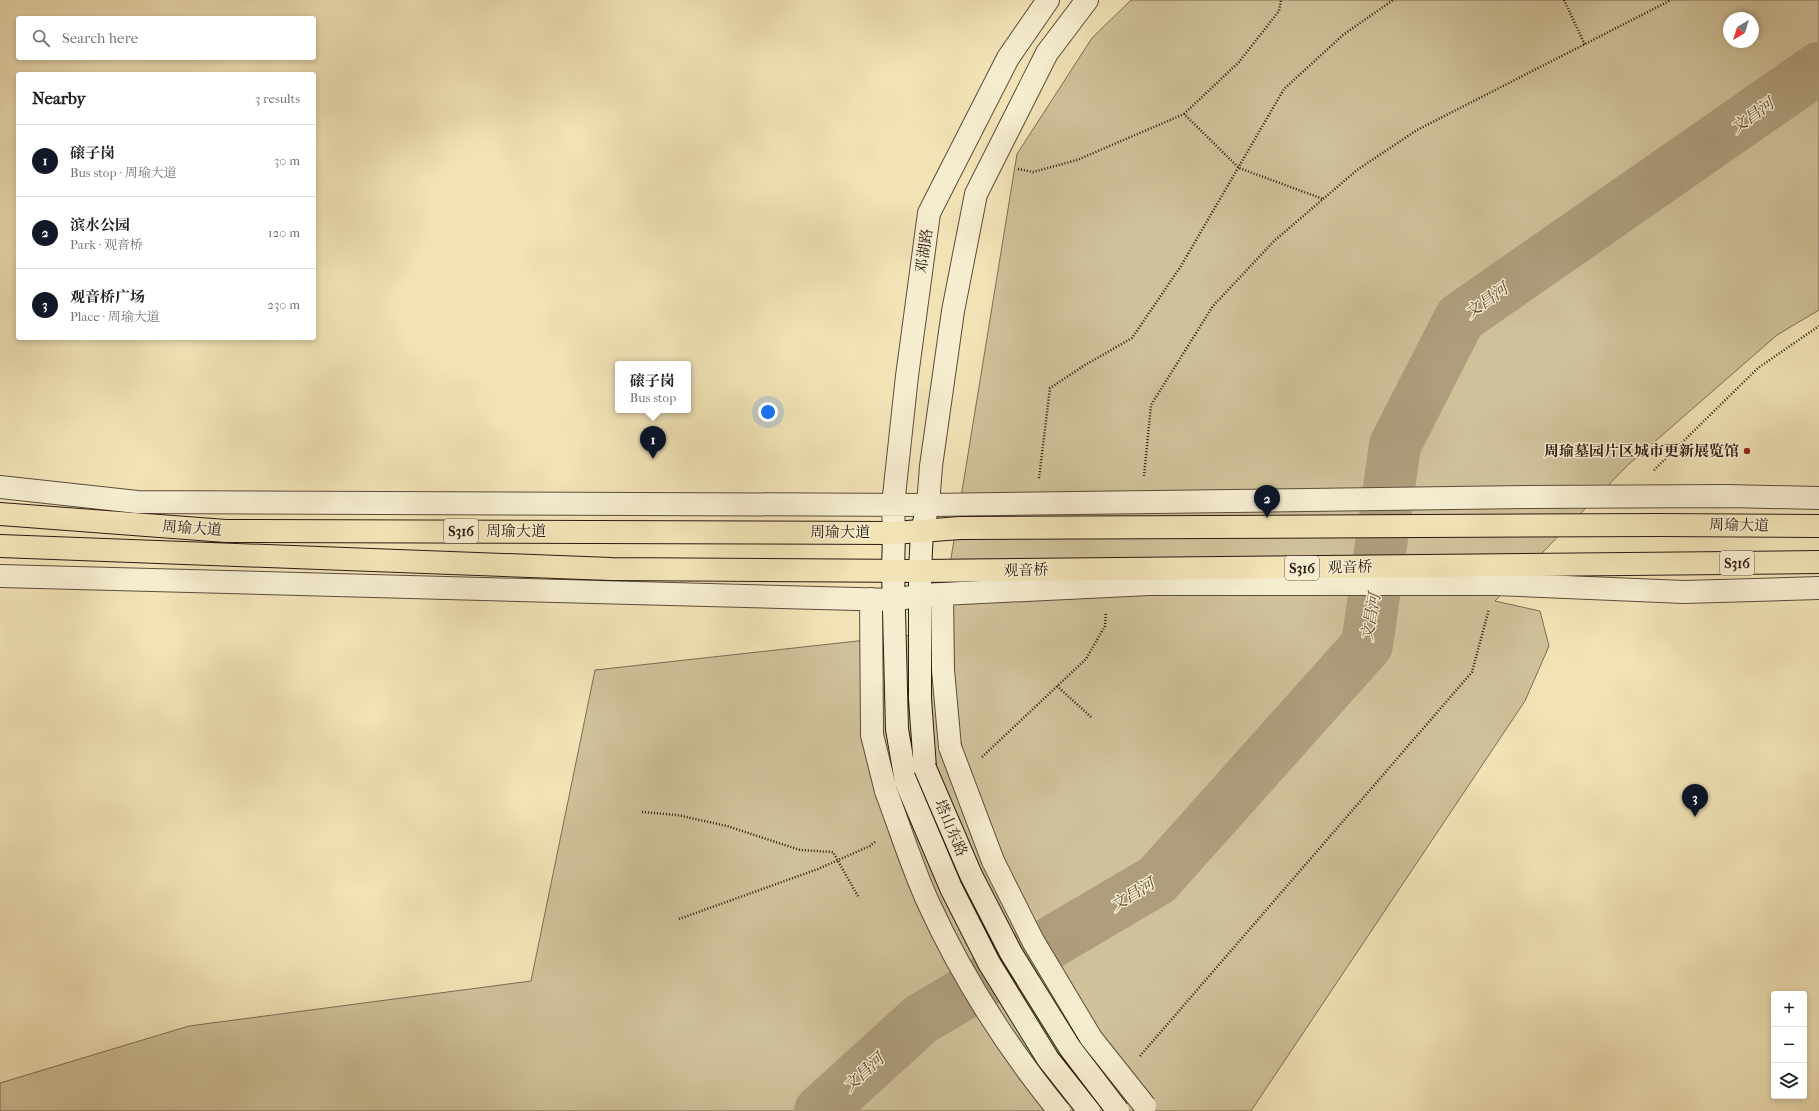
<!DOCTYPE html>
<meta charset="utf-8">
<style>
:root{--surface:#fff;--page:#f2f2f2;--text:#202124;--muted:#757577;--line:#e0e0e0;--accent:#111827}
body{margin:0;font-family:"IM FELL French Canon","Noto Serif SC",serif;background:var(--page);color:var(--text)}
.controls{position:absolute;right:12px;bottom:12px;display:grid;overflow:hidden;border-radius:4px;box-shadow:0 2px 6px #0003}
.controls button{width:36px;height:36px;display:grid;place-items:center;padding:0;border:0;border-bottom:1px solid var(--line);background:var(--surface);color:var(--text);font:20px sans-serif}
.compass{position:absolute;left:1723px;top:12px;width:36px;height:36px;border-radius:50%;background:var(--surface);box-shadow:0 2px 6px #0003;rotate:218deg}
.you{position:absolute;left:768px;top:412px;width:14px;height:14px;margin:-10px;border:3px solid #fff;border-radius:50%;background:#1a73e8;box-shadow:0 0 0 6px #1a73e833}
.badge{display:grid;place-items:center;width:26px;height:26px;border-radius:50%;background:var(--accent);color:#fff;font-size:13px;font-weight:700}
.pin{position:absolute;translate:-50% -33px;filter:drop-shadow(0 1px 2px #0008)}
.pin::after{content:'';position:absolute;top:21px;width:14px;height:12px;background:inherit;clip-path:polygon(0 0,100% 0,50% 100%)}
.popup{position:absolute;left:615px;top:361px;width:76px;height:52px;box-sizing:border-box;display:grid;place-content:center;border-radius:4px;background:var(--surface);filter:drop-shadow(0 1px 3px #0005);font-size:13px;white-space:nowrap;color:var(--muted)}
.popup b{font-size:15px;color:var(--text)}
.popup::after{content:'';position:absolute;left:50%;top:100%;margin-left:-8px;border:8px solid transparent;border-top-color:var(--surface)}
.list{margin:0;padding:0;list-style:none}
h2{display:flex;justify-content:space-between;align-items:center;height:52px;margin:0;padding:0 16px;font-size:17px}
h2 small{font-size:13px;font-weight:400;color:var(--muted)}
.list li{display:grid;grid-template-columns:26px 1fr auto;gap:12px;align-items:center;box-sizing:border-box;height:72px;padding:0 16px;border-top:1px solid var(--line)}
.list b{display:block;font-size:15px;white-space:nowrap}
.list p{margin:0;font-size:13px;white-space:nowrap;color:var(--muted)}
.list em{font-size:13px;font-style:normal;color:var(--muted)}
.icon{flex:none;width:22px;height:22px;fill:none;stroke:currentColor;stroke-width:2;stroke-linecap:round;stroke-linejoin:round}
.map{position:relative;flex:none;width:1819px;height:1111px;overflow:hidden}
.search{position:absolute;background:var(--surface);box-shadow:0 2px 6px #0003;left:16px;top:16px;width:300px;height:44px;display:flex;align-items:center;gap:10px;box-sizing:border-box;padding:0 14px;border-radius:4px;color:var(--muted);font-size:15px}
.panel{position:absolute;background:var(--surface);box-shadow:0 2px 6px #0003;left:16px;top:72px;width:300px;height:268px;border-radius:4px}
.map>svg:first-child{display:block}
</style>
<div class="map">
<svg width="1819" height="1111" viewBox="0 0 1819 1111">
<rect width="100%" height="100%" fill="#f1e3b6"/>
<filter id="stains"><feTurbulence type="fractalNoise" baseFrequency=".005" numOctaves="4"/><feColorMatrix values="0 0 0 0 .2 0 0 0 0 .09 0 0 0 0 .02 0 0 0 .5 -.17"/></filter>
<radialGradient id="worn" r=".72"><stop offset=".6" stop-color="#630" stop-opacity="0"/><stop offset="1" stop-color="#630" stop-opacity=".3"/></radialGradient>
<path fill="#cfc19a" stroke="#7d6d54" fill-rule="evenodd" d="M1131,0H1819V310L1777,335L1628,465L1495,601L1540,611L1549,646L1525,701L1251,1111H0V1083L189,1026L531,981L595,670L939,632L1017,154L1092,38ZM1729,18H1753V42H1729Z"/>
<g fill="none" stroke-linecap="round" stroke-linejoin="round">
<path stroke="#ae9e7d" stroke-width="52" d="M820,1111L921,1019L1157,880L1367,645L1395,445L1460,318L1819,68"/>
<g stroke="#5c4c39" stroke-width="24">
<path id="minor" d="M0,487L137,502L928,505L1526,497L1728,496L1819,498
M928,505L931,466L953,311L976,194L1047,53L1087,0
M894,533L893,505L907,376L929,213L1008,58L1048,0
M0,576L895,600L921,595L1149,584H1495L1684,592L1819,588
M942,594L943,670L950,747
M871,599L872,735L886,791"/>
</g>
<g stroke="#2b190f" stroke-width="24">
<path id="secondary" d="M894,533L893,571L897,729L906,782
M925,768L920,699V571L922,531L928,505"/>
</g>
<g stroke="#2b190f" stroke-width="24">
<path id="primary" d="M0,514L226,531L894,533L960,528L1659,525L1819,526
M0,546L611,569L920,571L1819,562"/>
</g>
<path stroke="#2b190f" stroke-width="2.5" stroke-dasharray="1 2" stroke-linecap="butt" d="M1564,0L1585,45
M1184,114L1239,62L1279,11L1281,0
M1018,169L1033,172L1077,160L1184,114L1239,168L1323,199
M1654,470L1758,368L1819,326
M1144,476L1151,405L1213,306L1274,241L1357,170L1417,130L1671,0
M1039,478L1050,388L1085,365L1132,338L1181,266L1284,89L1343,35L1393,0
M1057,686L1091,717
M982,757L1086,659L1105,626L1106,612
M642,812L677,815L727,826L800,850L833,852L859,898
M679,919L818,869L870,846L876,841
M1140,1056L1472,672L1489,609"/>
<use href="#minor" stroke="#f6edd0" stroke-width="22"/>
<use href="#secondary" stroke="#f6edd0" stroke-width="22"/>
<use href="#primary" stroke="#f1e3b6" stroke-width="22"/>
<g stroke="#5c4c39" stroke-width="24" stroke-linecap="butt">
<path id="minor-bridge" d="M950,747L993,861L1033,941L1091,1038L1145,1106
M886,791C900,828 912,867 928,902C962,977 1007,1047 1059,1111"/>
</g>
<g stroke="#2b190f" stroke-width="24" stroke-linecap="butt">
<path id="secondary-bridge" d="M925,768L971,875L1011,953L1070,1048L1118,1111
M906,782L951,888L989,963L1048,1059L1089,1111"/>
</g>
<use href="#minor-bridge" stroke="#f6edd0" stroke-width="22"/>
<use href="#secondary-bridge" stroke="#f6edd0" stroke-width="22"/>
</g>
<circle fill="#8f2418" stroke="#f6edd0" stroke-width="1.5" cx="1747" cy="451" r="4"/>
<g text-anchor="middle" stroke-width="3" stroke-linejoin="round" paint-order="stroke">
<g fill="#f6edd0" stroke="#685949" stroke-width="1">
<rect x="444" y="519" width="34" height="24" rx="3"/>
<rect x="1720" y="551" width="34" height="24" rx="3"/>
<rect x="1285" y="556" width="34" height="24" rx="3"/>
</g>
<g font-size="14" font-weight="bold" fill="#2b190f">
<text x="461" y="536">S316</text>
<text x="1737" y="568">S316</text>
<text x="1302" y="573">S316</text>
</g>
<g font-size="15" fill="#2b190f" stroke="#f6edd0">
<text transform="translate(924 251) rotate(-82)" y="5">邓湖路</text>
<text transform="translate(1739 525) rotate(1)" y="5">周瑜大道</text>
<text transform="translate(192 528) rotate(4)" y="5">周瑜大道</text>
<text x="516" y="536">周瑜大道</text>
<text x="840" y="537">周瑜大道</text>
<text transform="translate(1350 567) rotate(-1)" y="5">观音桥</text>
<text transform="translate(1026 570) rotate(-1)" y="5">观音桥</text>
<text transform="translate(951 828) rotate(67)" y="5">塔山东路</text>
</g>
<g font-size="15" font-weight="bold" fill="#2b190f" stroke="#f6edd0" text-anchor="end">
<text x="1739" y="456">周瑜墓园片区城市更新展览馆</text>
</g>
<g font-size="16" font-style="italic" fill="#5f4e3b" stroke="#f6edd0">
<text transform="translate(1752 115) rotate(-35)" y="6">文昌河</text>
<text transform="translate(1486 300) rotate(-35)" y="6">文昌河</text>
<text transform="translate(1370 617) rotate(-80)" y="6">文昌河</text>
<text transform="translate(1132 894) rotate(-31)" y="6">文昌河</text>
<text transform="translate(863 1072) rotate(-42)" y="6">文昌河</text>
</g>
</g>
<rect width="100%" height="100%" filter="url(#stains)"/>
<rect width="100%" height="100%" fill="url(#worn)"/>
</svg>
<div class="controls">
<button>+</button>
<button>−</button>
<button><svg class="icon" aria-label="layers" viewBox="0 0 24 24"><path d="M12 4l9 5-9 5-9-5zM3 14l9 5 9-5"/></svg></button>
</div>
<svg class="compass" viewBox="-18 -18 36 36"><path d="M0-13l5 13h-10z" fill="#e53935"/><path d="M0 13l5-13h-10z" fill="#757577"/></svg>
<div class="you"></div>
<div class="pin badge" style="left:653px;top:459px">1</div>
<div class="popup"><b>磙子岗</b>Bus stop</div>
<div class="pin badge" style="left:1267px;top:518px">2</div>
<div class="pin badge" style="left:1695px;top:817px">3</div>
<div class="search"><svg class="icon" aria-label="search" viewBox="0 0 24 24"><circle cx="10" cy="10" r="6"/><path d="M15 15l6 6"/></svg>Search here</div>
<section class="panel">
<h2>Nearby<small>3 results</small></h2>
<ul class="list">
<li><span class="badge">1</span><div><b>磙子岗</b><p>Bus stop · 周瑜大道</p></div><em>30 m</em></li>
<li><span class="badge">2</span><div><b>滨水公园</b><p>Park · 观音桥</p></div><em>120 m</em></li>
<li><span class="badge">3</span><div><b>观音桥广场</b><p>Place · 周瑜大道</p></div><em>230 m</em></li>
</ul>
</section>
</div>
